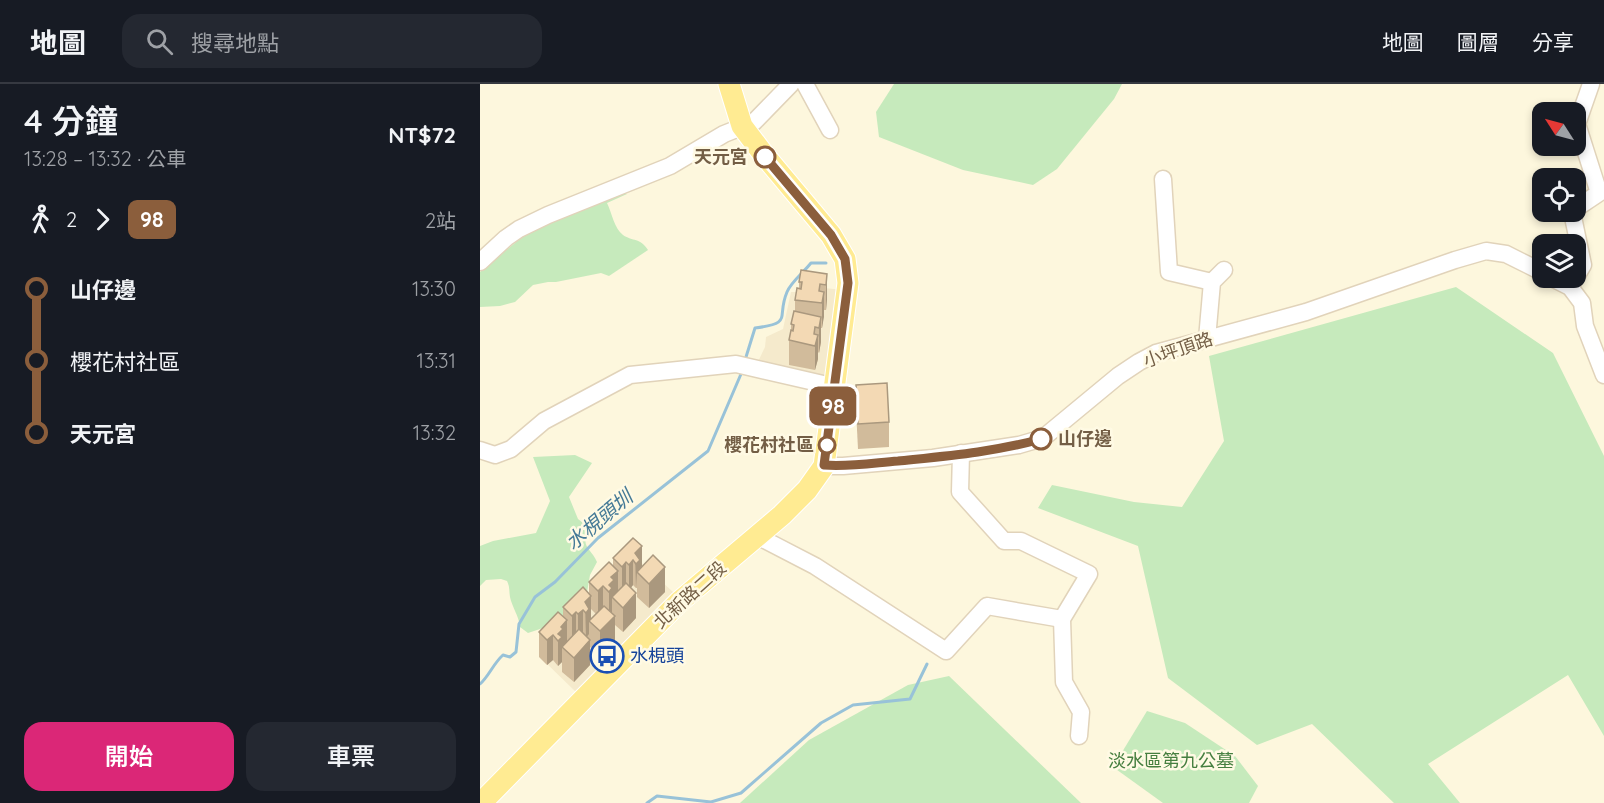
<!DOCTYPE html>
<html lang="zh-TW">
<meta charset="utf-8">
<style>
body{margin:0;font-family:Quicksand,"Noto Sans TC",sans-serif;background:#242831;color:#f1f3f6;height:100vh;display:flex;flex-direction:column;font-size:22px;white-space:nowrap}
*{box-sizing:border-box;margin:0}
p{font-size:20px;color:#9ea1a6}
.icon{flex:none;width:33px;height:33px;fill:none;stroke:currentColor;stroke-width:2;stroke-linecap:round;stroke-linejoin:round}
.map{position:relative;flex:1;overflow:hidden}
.side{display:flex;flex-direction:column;background:#171b24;width:480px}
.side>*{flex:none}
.badge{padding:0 12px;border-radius:9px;font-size:21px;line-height:39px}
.needle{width:39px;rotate:306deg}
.buttons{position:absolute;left:1052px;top:18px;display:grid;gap:12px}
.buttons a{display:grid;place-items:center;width:54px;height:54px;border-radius:12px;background:#171b24;box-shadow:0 3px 9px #0003;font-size:30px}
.map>.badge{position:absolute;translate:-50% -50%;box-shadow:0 0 0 3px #fff}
.legs{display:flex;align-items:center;gap:9px;height:66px;padding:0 24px;font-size:20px}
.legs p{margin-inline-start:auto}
.overview{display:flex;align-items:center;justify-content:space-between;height:102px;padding:0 24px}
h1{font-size:33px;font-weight:600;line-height:45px}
.button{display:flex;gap:12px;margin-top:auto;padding:12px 24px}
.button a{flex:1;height:69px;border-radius:18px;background:#db2777;color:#fff;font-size:24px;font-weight:600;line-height:69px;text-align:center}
.button a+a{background:#242831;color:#f1f3f6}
ul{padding:0 24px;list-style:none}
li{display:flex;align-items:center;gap:21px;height:72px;font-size:22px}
li i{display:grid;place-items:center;width:9px;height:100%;margin:0 8px;background:currentColor}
li i::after{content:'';width:15px;height:15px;margin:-8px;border:4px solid;border-radius:50%;background:#171b24}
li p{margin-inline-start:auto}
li:first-child i{background:linear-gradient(#0000 50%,currentColor 0)}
li:last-child i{background:linear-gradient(currentColor 50%,#0000 0)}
header{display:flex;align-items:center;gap:36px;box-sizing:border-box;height:84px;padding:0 30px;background:#171b24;border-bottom:2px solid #363941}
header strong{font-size:28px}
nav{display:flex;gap:33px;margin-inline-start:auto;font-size:21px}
.search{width:420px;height:54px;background:#242831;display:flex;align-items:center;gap:15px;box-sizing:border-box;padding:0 21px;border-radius:18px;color:#9ea1a6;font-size:22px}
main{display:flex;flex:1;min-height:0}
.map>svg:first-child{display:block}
.residential{fill:#f5eacc}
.green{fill:#c6eabc}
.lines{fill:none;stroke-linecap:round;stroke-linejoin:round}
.stream{stroke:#98c2d8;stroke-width:3}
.minor-casing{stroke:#e1d3ba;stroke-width:19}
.major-casing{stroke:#fff;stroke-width:23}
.minor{stroke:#fff;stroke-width:16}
.major{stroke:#ffeb92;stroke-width:21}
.wall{fill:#d1bb9b;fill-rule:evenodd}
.shaded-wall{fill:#aa987e}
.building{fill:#f3d9b4;stroke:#aa987e;stroke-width:1.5}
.line-1-casing{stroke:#fff;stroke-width:14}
.line-1{stroke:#8b5e3c;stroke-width:9}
.stop-1-dot{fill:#fff;stroke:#8b5e3c;stroke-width:3}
.labels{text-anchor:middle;stroke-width:5;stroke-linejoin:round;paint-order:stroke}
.stop-label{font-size:18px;font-weight:bold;fill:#735e45;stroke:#fffae4;text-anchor:end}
.street-label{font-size:18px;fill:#735e45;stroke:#fffae4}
.transit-label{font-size:18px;fill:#164399;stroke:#fffae4;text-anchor:start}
.park-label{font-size:18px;fill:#467f40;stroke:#fffae4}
.water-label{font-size:20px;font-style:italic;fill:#447996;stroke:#fffae4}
</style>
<header>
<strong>地圖</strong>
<div class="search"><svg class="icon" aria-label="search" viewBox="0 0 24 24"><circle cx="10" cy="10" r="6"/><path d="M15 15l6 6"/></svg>搜尋地點</div>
<nav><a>地圖</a><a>圖層</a><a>分享</a></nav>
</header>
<main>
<section class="side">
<div class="overview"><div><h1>4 分鐘</h1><p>13:28 – 13:32 · 公車</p></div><b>NT$72</b></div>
<div class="legs"><svg class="icon" aria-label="walk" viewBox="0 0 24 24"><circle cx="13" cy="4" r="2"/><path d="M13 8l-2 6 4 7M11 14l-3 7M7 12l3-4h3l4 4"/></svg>2<svg class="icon" aria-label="forward" viewBox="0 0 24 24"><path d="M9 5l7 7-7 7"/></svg><b class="badge" style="background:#8b5e3c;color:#fff">98</b><p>2站</p></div>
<ul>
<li><i style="color:#8b5e3c"></i><b>山仔邊</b><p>13:30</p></li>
<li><i style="color:#8b5e3c"></i><span>櫻花村社區</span><p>13:31</p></li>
<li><i style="color:#8b5e3c"></i><b>天元宮</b><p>13:32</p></li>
</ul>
<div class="button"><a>開始</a><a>車票</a></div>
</section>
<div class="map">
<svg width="1124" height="719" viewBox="0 0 1124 719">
<rect width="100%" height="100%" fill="#fdf7dd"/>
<g class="residential">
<path d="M323 202 364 206 346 295 276 282 285 263 286 253 303 245 311 208H321Z"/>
<path d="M154 472 194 509 97 609 61 574Z"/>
</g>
<g class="green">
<path d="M414 0H642L634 15 577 85 553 101 483 86 399 53 396 28Z"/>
<path d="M138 108 147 110 127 119C132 129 134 144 143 151 153 158 160 153 168 166L129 192 121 189 76 198H68L53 201 35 218 20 222 0 223V188L41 154 104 120Z"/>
<path d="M976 203 1073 269 1124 372V652L1088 591 948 680 980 719H914L832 640 777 661 688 594 658 462 558 424 572 401 654 418 702 423 744 357 729 272Z"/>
<path d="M95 371 112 379 89 413 98 435 111 445C98 462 111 464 117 478L110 491 106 514 78 539 48 549 40 543C39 532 32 523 30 513 29 507 30 503 27 497L21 495 6 496 0 502V462L13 457 56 449 70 417 53 373Z"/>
<path d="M469 592 601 719H260L329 656 428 601Z"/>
<path d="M667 627 705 639 755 672 778 702 769 719H683L633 683Z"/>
</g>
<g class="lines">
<g class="stream">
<path d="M266 273 275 244C314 239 296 234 307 208 311 198 324 188 331 179H346"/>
<path d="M0 600C9 592 13 580 23 571L30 573 36 568 39 540 55 513 75 498 118 454 228 367 261 290"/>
<path d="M167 719 177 712 231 718 261 709 341 639 373 621 430 615 447 580"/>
</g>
<g class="minor-casing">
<g id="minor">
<path d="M325 0 350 46"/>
<path d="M683 95 689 188 732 198"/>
<path d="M1095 125 1119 109 1097 40 1111 0"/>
<path d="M0 178 26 154 39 145 68 131 190 82 244 50 274 38 311 0"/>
<path d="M1072 194 1090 203 1102 219 1105 242 1124 291"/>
<path d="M1090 203 1103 181 1092 128"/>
<path d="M727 255 732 198 744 186"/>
<path d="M0 366 15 371 31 365 64 337 150 291 256 280 356 303"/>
<path d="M481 369 480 408 524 457H541L609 490 582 535 584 598 601 628 599 652"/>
<path d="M344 382H363L453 374 539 361 563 354 638 292 659 278 676 269 826 228 975 176 1006 167 1026 170 1062 188"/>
<path d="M277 452 335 482 466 567 507 522 582 535"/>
</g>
</g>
<g class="major-casing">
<path id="major" d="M1 719 199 518 302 431 327 406 344 382 368 199 365 175 351 151 284 71 262 42 249 0"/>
</g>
<use href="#minor" class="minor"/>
<use href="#major" class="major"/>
</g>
<g class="wall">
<path d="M347 190V215L346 226H344L342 244H341V258L339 269 338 268V275L335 286 309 281V256L311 246V240L315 228V216L319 205V198Z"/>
<path d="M376 301 409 338V363L378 365 376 326Z"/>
<path d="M153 454 162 483 185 508 169 524 157 513V504H156L153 501 151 504 156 534 143 548 135 541V557L120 572 110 563V581L94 598 82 588V571V578L78 582 73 576 67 581 59 573V548L83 532V523L109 509V498L133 483V474ZM111 525 116 530 111 535Z"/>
</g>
<g class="shaded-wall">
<path d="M347 190V215L346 226V201Z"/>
<path d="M344 208V233L342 244V219Z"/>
<path d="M341 233V258L339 269V244Z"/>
<path d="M338 251V275L335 286V262Z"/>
<path d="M162 462V487L157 488 156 504 155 469Z"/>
<path d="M153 476V501L149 506V481Z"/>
<path d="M146 478V503L142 507V483Z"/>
<path d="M185 483V508L169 524V500Z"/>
<path d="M138 487V511L132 513V529L129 532V501L131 493Z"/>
<path d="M123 502V527L118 532V507Z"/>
<path d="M156 509V534L143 548V524Z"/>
<path d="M111 512V536L109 537V550L106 554 105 518Z"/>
<path d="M103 526V551L98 555V530Z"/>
<path d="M96 528V552L92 557V532Z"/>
<path d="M135 532V557L120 572V547Z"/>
<path d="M87 536V561L82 563V578L78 582V550L81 543Z"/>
<path d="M73 551V576L67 581V556Z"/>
<path d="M110 556V581L94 598V574Z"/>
</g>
<g class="building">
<path d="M321 186 347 190 346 201 340 200 339 207 344 208 342 219 315 216 317 204 321 205 322 198H319Z"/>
<path d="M314 227 341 233 339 244 335 243 334 250 338 251 335 262 309 256 311 246 313 247 314 241 311 240Z"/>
<path d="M407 299 409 338 378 340 376 301Z"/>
<path d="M153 454 162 462 155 469 160 476 156 480 153 476 149 481 146 478 142 483 133 474Z"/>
<path d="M173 471 185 483 169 500 157 488Z"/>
<path d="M129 478 138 487 131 493 134 496 129 501 132 504 129 508 123 502 118 507 109 498Z"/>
<path d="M146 499 156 509 143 524 132 513Z"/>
<path d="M103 503 111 512 105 518 109 525 106 529 103 526 98 530 96 528 92 532 83 523Z"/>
<path d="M124 522 135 532 120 547 109 537Z"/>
<path d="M78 528 87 536 81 543 83 545 78 550 82 553 78 557 73 551 67 556 59 548Z"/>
<path d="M99 545 110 556 94 574 82 563Z"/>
</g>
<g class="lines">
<g class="line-1-casing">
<path id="line-1" d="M285 73 351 151 365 175 368 199 344 381C369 383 393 379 418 377 466 372 515 368 561 355"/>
</g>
<use href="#line-1" class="line-1"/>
</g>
<defs>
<g id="bus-ring" transform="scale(1.725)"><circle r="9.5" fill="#fffae4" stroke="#1a4fb4" stroke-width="1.5"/><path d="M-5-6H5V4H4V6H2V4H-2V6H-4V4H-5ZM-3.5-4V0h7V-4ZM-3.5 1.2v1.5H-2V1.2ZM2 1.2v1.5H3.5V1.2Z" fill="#1a4fb4"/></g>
</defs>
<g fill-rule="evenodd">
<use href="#bus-ring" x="127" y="572"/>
</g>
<g class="stop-1-dot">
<circle cx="285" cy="73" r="10"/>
<circle cx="561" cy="355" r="10"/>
<circle cx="347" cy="361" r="8"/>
</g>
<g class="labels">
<g class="stop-label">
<text x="268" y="79">天元宮</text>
<text x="578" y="361" text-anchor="start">山仔邊</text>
<text x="334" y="367">櫻花村社區</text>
</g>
<g class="street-label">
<text transform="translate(698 266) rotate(-19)" y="6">小坪頂路</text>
<text transform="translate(210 511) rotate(-42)" y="6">北新路二段</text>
</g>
<g class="transit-label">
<text x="150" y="578">水梘頭</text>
</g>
<g class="park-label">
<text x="691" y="683">淡水區第九公墓</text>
</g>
<g class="water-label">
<text transform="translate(119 436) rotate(-40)" y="7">水梘頭圳</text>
</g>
</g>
</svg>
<div class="buttons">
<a><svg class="needle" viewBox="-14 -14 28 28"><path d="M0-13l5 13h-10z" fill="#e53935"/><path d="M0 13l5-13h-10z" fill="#9ea1a6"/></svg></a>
<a><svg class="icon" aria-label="locate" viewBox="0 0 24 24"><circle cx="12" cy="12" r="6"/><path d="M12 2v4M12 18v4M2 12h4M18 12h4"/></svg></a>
<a><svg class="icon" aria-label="layers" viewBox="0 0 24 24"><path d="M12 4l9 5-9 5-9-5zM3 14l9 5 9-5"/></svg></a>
</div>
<b class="badge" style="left:353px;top:322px;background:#8b5e3c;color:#fff">98</b>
</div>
</main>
